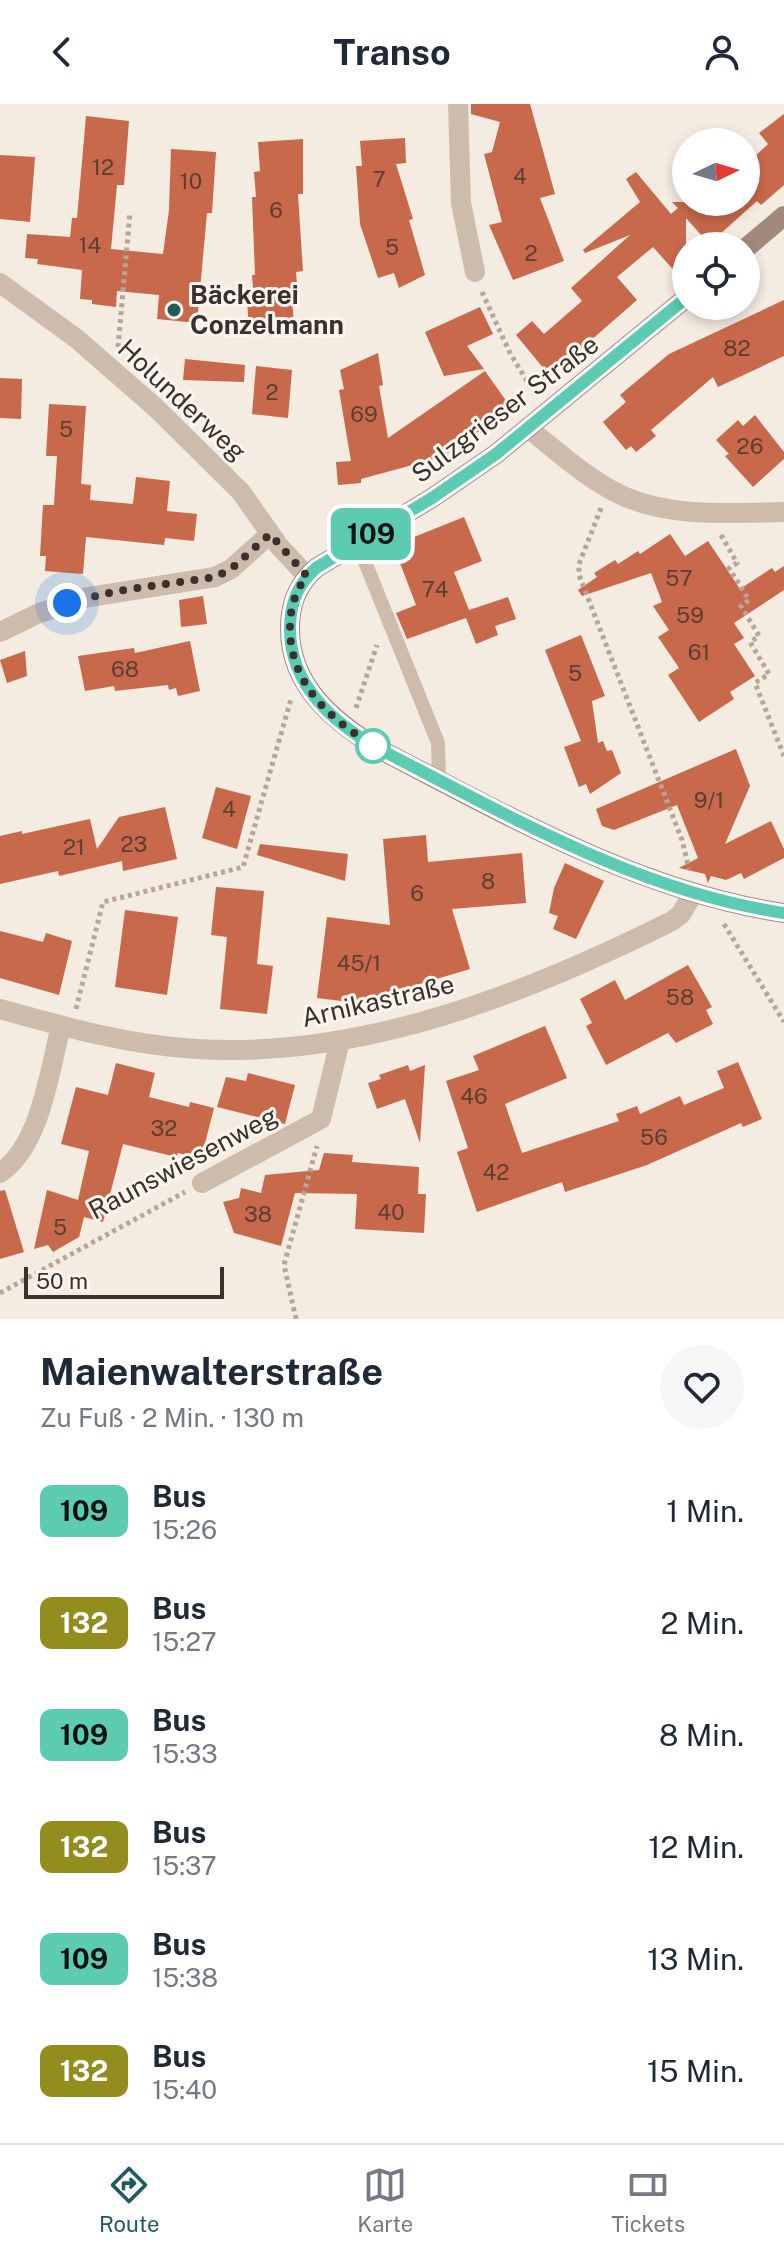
<!DOCTYPE html>
<html lang="de">
<meta charset="utf-8">
<style>
body{margin:0;font-family:"Public Sans",sans-serif;background:#f6f6f7;color:#1f2937;height:100vh;display:flex;flex-direction:column;font-size:30px;white-space:nowrap}
*{box-sizing:border-box;margin:0}
p{font-size:26px;color:#747a83}
.icon{flex:none;width:44px;height:44px;fill:none;stroke:currentColor;stroke-width:2;stroke-linecap:round;stroke-linejoin:round}
.map{position:relative;height:1215px;overflow:hidden}
.drawer{display:flex;flex-direction:column;background:#fff;flex:1}
.drawer>*{flex:none}
.badge{padding:0 16px;border-radius:12px;font-size:28px;line-height:52px}
.needle{width:52px;rotate:85deg}
.fabs{position:absolute;left:672px;top:24px;display:grid;gap:16px}
.fabs a{display:grid;place-items:center;width:88px;height:88px;border-radius:50%;background:#fff;box-shadow:0 4px 12px #0003;font-size:40px}
.scale{position:absolute;left:24px;bottom:20px;width:200px;box-sizing:border-box;padding-left:8px;border:4px solid #3b302b;border-top:0;font-size:22px;line-height:28px;white-space:nowrap;color:#3b302b;-webkit-text-stroke:6px #fbf5ee;paint-order:stroke}
.you{position:absolute;width:40px;height:40px;margin:-20px;border:6px solid #fff;border-radius:50%;background:#1a73e8;box-shadow:0 0 0 12px #1a73e833}
.map>.badge{position:absolute;translate:-50% -50%;box-shadow:0 0 0 4px #fff}
.round{display:grid;place-items:center;flex:none;width:84px;height:84px;border-radius:42px;background:#f6f6f7}
.headline{display:flex;align-items:center;justify-content:space-between;height:136px;padding:0 40px}
h1{font-size:38px;font-weight:700;line-height:60px}
ul{padding:0;list-style:none}
li{display:flex;align-items:center;gap:24px;height:112px;padding:0 40px}
li div{flex:1}
li b{display:block;font-size:30px}
li em{font-style:normal}
li .badge{min-width:88px;font-weight:700;text-align:center}
header{display:flex;justify-content:space-between;align-items:center;height:104px;padding:0 40px;background:#fff;font-size:36px;font-weight:700}
.tab-bar{display:flex;justify-content:space-around;align-items:center;height:112px;border-top:2px solid #e0e1e3;background:#fff;font-size:22px;color:#747a83}
.tab-bar a{display:grid;justify-items:center;gap:4px}
.tab-bar .on{color:#1f5a5e}
.map>svg:first-child{display:block}
.building{fill:#c8694b}
.lines{fill:none;stroke-linecap:round;stroke-linejoin:round}
.path{stroke:#b9a596;stroke-width:5;stroke-dasharray:4 4;stroke-linecap:butt}
.service{stroke:#cdbbac;stroke-width:14}
.minor{stroke:#cdbbac;stroke-width:20}
.secondary{stroke:#a18a7d;stroke-width:20}
.line-casing{stroke:#fff;stroke-width:18}
.line{stroke:#5dcbb1;stroke-width:12}
.walk{stroke:#3b302b;stroke-width:8;stroke-dasharray:0 14.4}
.poi-dot{fill:#1f5a5e;stroke:#fbf5ee;stroke-width:3}
.stop-dot{fill:#fff;stroke:#5dcbb1;stroke-width:4}
.labels{text-anchor:middle;stroke-width:6;stroke-linejoin:round;paint-order:stroke}
.number-label{font-size:22px;fill:#5e3e33}
.poi-label{font-size:26px;font-weight:bold;fill:#3b302b;stroke:#fbf5ee;text-anchor:start}
.street-label{font-size:26px;fill:#3b302b;stroke:#fbf5ee}
</style>
<header><svg class="icon" aria-label="back" viewBox="0 0 24 24"><path d="M15 5l-7 7 7 7"/></svg>Transo<svg class="icon" aria-label="person" viewBox="0 0 24 24"><circle cx="12" cy="8" r="4"/><path d="M4 21q1-7 8-7t8 7"/></svg></header>
<div class="map">
<svg width="784" height="1215" viewBox="0 0 784 1215">
<rect width="100%" height="100%" fill="#f4ebe1"/>
<g class="building">
<path d="M471 0H530L555 90 540 94 564 157 513 176 489 121 502 118 484 50 492 48 500 18 471 10Z"/>
<path d="M784 10V81L761 101 757 97 709 140 686 114V180L653 143 617 173 637 196 550 272 516 231 532 217 544 230 582 197 571 184 630 131 585 149 583 146 640 98 626 75 636 68 671 110 678 104 672 98H746V67L754 60 751 56 768 40 759 29Z"/>
<path d="M86 12 129 17 124 81H117L111 145 163 150 169 106 171 45 216 48 212 109H207L197 219 157 215 159 191 117 187 116 203 92 200V196L80 195 82 166 37 160 38 155 25 154 27 130 70 133 72 114H77Z"/>
<path d="M405 34 406 59 396 60 413 115 409 116 425 171 399 184 394 169 378 174 360 120 356 62H362L360 37Z"/>
<path d="M303 35V90H298L303 167 296 168 298 194H292L294 221 249 224 247 197H254L252 171H255L252 93H256L254 68 260 67 258 38Z"/>
<path d="M0 51 35 53 30 118 0 115Z"/>
<path d="M784 196V252L718 283 713 273 651 326 656 332 636 348 631 342 626 346 603 318 626 298 620 291 669 250Z"/>
<path d="M480 203 493 230 467 242 484 265 444 272 425 228Z"/>
<path d="M378 249 383 281 379 282 388 334 485 267 512 305 442 353 361 375V379L338 381 336 358 351 357 339 286 344 285 340 266Z"/>
<path d="M185 255 245 261 244 278 183 276Z"/>
<path d="M256 262 292 266 288 314 252 310Z"/>
<path d="M0 274 22 275 21 315 0 314Z"/>
<path d="M49 300 86 302 81 380 91 381 90 396 133 400 136 373 170 377 167 407 197 410 194 437 165 434 164 441 86 433 83 470 45 467 46 452H40L43 401H54L57 352H46Z"/>
<path d="M755 311 784 348V355L753 383 725 352 729 350 716 336 738 316 743 322Z"/>
<path d="M464 413 482 457 454 468 469 506 508 493 516 515 495 522 498 531 476 540 466 514 407 535 396 509 416 501 395 446 415 437 414 433Z"/>
<path d="M670 430 685 452 708 437 740 485 772 464 775 468 784 462V486L734 519 744 534 734 540 755 572 730 588 734 595 699 618 668 571 679 564 658 533 669 526 653 502 662 498 651 469 582 492 578 486 597 473 594 469 615 456 618 460 638 447 640 450Z"/>
<path d="M203 492 207 520 181 523 179 496Z"/>
<path d="M581 531 605 592 592 597 598 639 603 637 607 647 612 646 621 669 590 690 586 680 579 683 564 643 581 637 545 546Z"/>
<path d="M190 537 200 587 178 592 176 584 169 586 168 581 115 587 114 582 85 587 78 552 134 544 135 549Z"/>
<path d="M25 547 27 572 7 579 0 556Z"/>
<path d="M736 645 750 682 725 740 771 717 784 745V754L744 775 741 769 726 776 711 772 708 779 705 770 679 764 698 754 677 701 614 726 602 722 596 705Z"/>
<path d="M216 683 251 692 237 745 202 734Z"/>
<path d="M165 703 177 755 123 767 122 757 59 772 58 767 0 780V732L22 727V730L90 715 97 745 119 713Z"/>
<path d="M426 731 428 758 522 749 526 799 452 805 470 865 366 896V900L317 894 327 813 390 821 383 735Z"/>
<path d="M260 740 348 750 345 777 257 751Z"/>
<path d="M565 759 604 777 576 835 553 825 558 812 549 809 554 784Z"/>
<path d="M216 783 264 787 257 860 273 862 267 910 220 905 227 833 211 831Z"/>
<path d="M125 806 178 813 167 891 115 883Z"/>
<path d="M0 827 43 838 46 829 72 837 59 891 0 874Z"/>
<path d="M688 861 712 903 706 906 713 920 676 939 668 929 606 961 586 922 592 919 580 895 615 876 625 896Z"/>
<path d="M545 922 567 974 505 1000 522 1049 619 1017 616 1010 637 1002 640 1010 680 992 684 1001 724 984 717 967 738 958 762 1015 743 1023 741 1019 647 1061 565 1088 562 1078 477 1108 457 1048 468 1044 446 977 479 966 473 952Z"/>
<path d="M116 959 155 969 149 993 189 1003 190 998 214 1004 201 1055 178 1049 176 1053 123 1040 103 1118 84 1113 79 1133 53 1148 48 1141 34 1145 47 1086 78 1096 89 1047 61 1040 76 983 108 991Z"/>
<path d="M408 961 410 967 425 961 420 1039 405 995 377 1005 368 979 381 975 379 971Z"/>
<path d="M248 969 295 981 285 1020 217 1003 226 973 246 977Z"/>
<path d="M324 1049 353 1051 352 1058 419 1063 418 1090H426L424 1129 355 1125 357 1090 295 1089 281 1142 234 1129 223 1098 239 1094 241 1084 261 1089 265 1071 319 1066Z"/>
<path d="M5 1086 24 1148 0 1155V1087Z"/>
</g>
<g class="lines">
<g class="path">
<path d="M482 188 510 249 536 292"/>
<path d="M118 243 130 108"/>
<path d="M601 404 579 460V471L682 736 689 765"/>
<path d="M721 431 737 459 729 464 749 496 741 502 759 532 750 538 769 570 755 579 784 652"/>
<path d="M356 604 377 541"/>
<path d="M724 820 784 918"/>
<path d="M76 905 103 798 243 763 291 595"/>
<path d="M0 1189 185 1088"/>
<path d="M296 1215 284 1161 317 1042"/>
</g>
<path class="service" d="M357 438 438 639 439 676"/>
<g class="minor">
<path d="M458 0 461 99 475 168"/>
<path d="M0 179 77 235 156 304 241 388 279 442 307 472"/>
<path d="M529 325C557 347 586 374 619 390 668 414 731 409 784 408"/>
<path d="M0 528 37 510 83 494 215 473 231 465 270 430"/>
<path d="M0 905C64 923 129 941 196 945 362 955 526 890 672 817L681 810 693 790"/>
<path d="M0 1069C41 1041 49 968 61 922"/>
<path d="M202 1079 321 1015 340 937"/>
</g>
<g class="secondary">
<path d="M746 144 784 112"/>
<path d="M686 194 496 350 432 394 316 464C297 481 290 500 290 525 290 582 334 618 379 645 506 711 641 788 784 809"/>
</g>
</g>
<g class="lines">
<g class="line-casing">
<path id="line" d="M686 194 496 350 432 394 316 464C297 481 290 500 290 525 290 582 334 619 379 645 508 711 639 788 784 809"/>
</g>
<use href="#line" class="line"/>
<path class="walk" d="M67 499 117 487 215 473 231 465 270 430 307 472C295 487 290 504 290 524 290 582 333 618 379 645L373 642"/>
</g>
<circle class="poi-dot" cx="174" cy="206" r="8"/>
<circle class="stop-dot" cx="373" cy="642" r="16"/>
<g class="labels">
<g class="number-label">
<text x="103" y="71">12</text>
<text x="520" y="80">4</text>
<text x="379" y="83">7</text>
<text x="191" y="85">10</text>
<text x="276" y="114">6</text>
<text x="90" y="149">14</text>
<text x="392" y="151">5</text>
<text x="531" y="157">2</text>
<text x="737" y="252">82</text>
<text x="272" y="296">2</text>
<text x="364" y="318">69</text>
<text x="66" y="333">5</text>
<text x="750" y="350">26</text>
<text x="679" y="482">57</text>
<text x="435" y="493">74</text>
<text x="690" y="519">59</text>
<text x="699" y="556">61</text>
<text x="125" y="573">68</text>
<text x="575" y="577">5</text>
<text x="709" y="704">9/1</text>
<text x="229" y="713">4</text>
<text x="134" y="748">23</text>
<text x="74" y="751">21</text>
<text x="488" y="785">8</text>
<text x="417" y="797">6</text>
<text x="359" y="867">45/1</text>
<text x="680" y="901">58</text>
<text x="474" y="1000">46</text>
<text x="164" y="1032">32</text>
<text x="654" y="1041">56</text>
<text x="496" y="1076">42</text>
<text x="391" y="1116">40</text>
<text x="258" y="1118">38</text>
<text x="60" y="1131">5</text>
</g>
<g class="poi-label">
<text x="190" y="200">Bäckerei<tspan x="190" dy="30">Conzelmann</tspan></text>
</g>
<g class="street-label">
<text transform="translate(182 296) rotate(43)" y="9">Holunderweg</text>
<text transform="translate(505 305) rotate(-37)" y="9">Sulzgrieser Straße</text>
<text transform="translate(378 897) rotate(-13)" y="9">Arnikastraße</text>
<text transform="translate(183 1059) rotate(-28)" y="9">Raunswiesenweg</text>
</g>
</g>
</svg>
<div class="fabs">
<a><svg class="needle" viewBox="-14 -14 28 28"><path d="M0-13l5 13h-10z" fill="#e53935"/><path d="M0 13l5-13h-10z" fill="#747a83"/></svg></a>
<a><svg class="icon" aria-label="locate" viewBox="0 0 24 24"><circle cx="12" cy="12" r="6"/><path d="M12 2v4M12 18v4M2 12h4M18 12h4"/></svg></a>
</div>
<div class="scale">50 m</div>
<div class="you" style="left:67px;top:499px"></div>
<b class="badge" style="left:371px;top:430px;background:#5dcbb1;color:#111">109</b>
</div>
<section class="drawer">
<div class="headline"><div><h1>Maienwalterstraße</h1><p>Zu Fuß · 2 Min. · 130 m</p></div><a class="round"><svg class="icon" aria-label="heart" viewBox="0 0 24 24"><path d="M12 20l-8-8c-3-5 5-10 8-4 3-6 11-1 8 4z"/></svg></a></div>
<ul>
<li><span class="badge" style="background:#5dcbb1;color:#111">109</span><div><b>Bus</b><p>15:26</p></div><em>1 Min.</em></li>
<li><span class="badge" style="background:#928d1d;color:#fff">132</span><div><b>Bus</b><p>15:27</p></div><em>2 Min.</em></li>
<li><span class="badge" style="background:#5dcbb1;color:#111">109</span><div><b>Bus</b><p>15:33</p></div><em>8 Min.</em></li>
<li><span class="badge" style="background:#928d1d;color:#fff">132</span><div><b>Bus</b><p>15:37</p></div><em>12 Min.</em></li>
<li><span class="badge" style="background:#5dcbb1;color:#111">109</span><div><b>Bus</b><p>15:38</p></div><em>13 Min.</em></li>
<li><span class="badge" style="background:#928d1d;color:#fff">132</span><div><b>Bus</b><p>15:40</p></div><em>15 Min.</em></li>
</ul>
</section>
<nav class="tab-bar">
<a class="on"><svg class="icon" aria-label="directions" viewBox="0 0 24 24"><path d="M12 3l9 9-9 9-9-9zM9 14v-3h6M13 9l2 2-2 2"/></svg>Route</a>
<a><svg class="icon" aria-label="map" viewBox="0 0 24 24"><path d="M3 6l6-2 6 2 6-2v14l-6 2-6-2-6 2zM9 4v14M15 6v14"/></svg>Karte</a>
<a><svg class="icon" aria-label="tickets" viewBox="0 0 24 24"><path d="M3 7h18v10H3zM15 7v10"/></svg>Tickets</a>
</nav>
